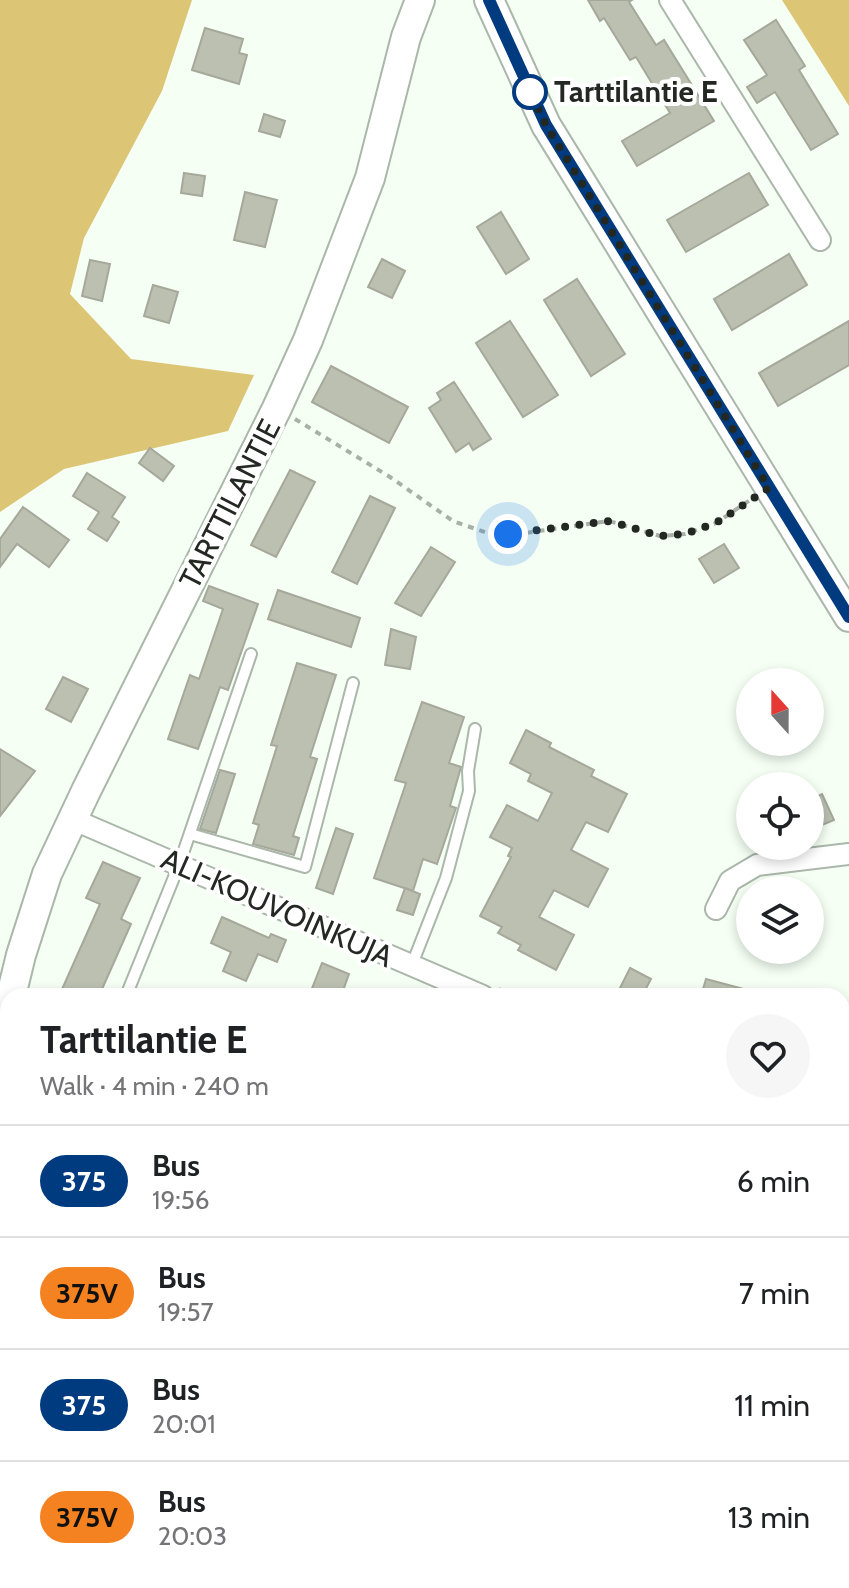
<!DOCTYPE html>
<meta charset="utf-8">
<style>
body{margin:0;font-family:Cabin,sans-serif;background:#f6f6f6;color:#202124;height:100vh;display:flex;flex-direction:column;font-size:30px;white-space:nowrap}
*{box-sizing:border-box;margin:0}
p{font-size:26px;color:#757577}
.icon{flex:none;width:44px;height:44px;fill:none;stroke:currentColor;stroke-width:2;stroke-linecap:round;stroke-linejoin:round}
.map{position:relative;flex:1;overflow:hidden}
.sheet{position:absolute;left:0px;top:988px;width:850px;height:600px;display:flex;flex-direction:column;background:#fff;border-radius:24px 24px 0 0;box-shadow:0 4px 12px #0003}
.sheet>*{flex:none}
.badge{padding:0 16px;border-radius:26px;font-size:28px;line-height:52px}
.needle{width:52px;rotate:339deg}
.buttons{position:absolute;left:736px;top:668px;display:grid;gap:16px}
.buttons a{display:grid;place-items:center;width:88px;height:88px;border-radius:50%;background:#fff;box-shadow:0 4px 12px #0003;font-size:40px}
.you{position:absolute;width:40px;height:40px;margin:-20px;border:6px solid #fff;border-radius:50%;background:#1a73e8;box-shadow:0 0 0 12px #1a73e833}
.map>.badge{position:absolute;translate:-50% -50%;box-shadow:0 0 0 4px #fff}
.round{display:grid;place-items:center;flex:none;width:84px;height:84px;border-radius:42px;background:#f6f6f6}
.headline{display:flex;align-items:center;justify-content:space-between;height:136px;padding:0 40px}
h1{font-size:38px;font-weight:700;line-height:60px}
ul{padding:0;list-style:none}
li{display:flex;align-items:center;gap:24px;height:112px;padding:0 40px;border-top:2px solid #e0e0e0}
li div{flex:1}
li b{display:block;font-size:30px}
li em{font-style:normal}
li .badge{min-width:88px;font-weight:700;text-align:center}
.map>svg:first-child{display:block}
.forest{fill:#dcc575}
.building{fill:#bcc0b1;stroke:#a5a89a;stroke-width:2}
.lines{fill:none;stroke-linecap:round;stroke-linejoin:round}
.lane-casing{stroke:#abb7aa;stroke-width:14}
.street-casing{stroke:#abb7aa;stroke-width:24}
.secondary-casing{stroke:#abb7aa;stroke-width:32}
.path{stroke:#a8b0a7;stroke-width:4;stroke-dasharray:6 6;stroke-linecap:butt}
.lane{stroke:#fff;stroke-width:10}
.street{stroke:#fff;stroke-width:20}
.secondary{stroke:#fff;stroke-width:28}
.line-casing{stroke:#fff;stroke-width:18}
.line{stroke:#003b80;stroke-width:12}
.walk{stroke:#242823;stroke-width:8;stroke-dasharray:0 14.4}
.stop-dot{fill:#fff;stroke:#003b80;stroke-width:4}
.labels{text-anchor:middle;stroke-width:8;stroke-linejoin:round;paint-order:stroke}
.stop-label{font-size:30px;font-weight:bold;fill:#242823;stroke:#fff;text-anchor:start}
.street-label{font-size:30px;fill:#242823;stroke:#fff}
</style>
<div class="map">
<svg width="849" height="1588" viewBox="0 0 849 1588">
<rect width="100%" height="100%" fill="#f5fff4"/>
<g class="forest">
<path d="M0 0H192L162 91 84 238 70 294 131 359 254 375 228 431 64 469 0 512Z"/>
<path d="M782 0H849V106Z"/>
<path d="M842 1048 849 1049V1588H737L744 1580H842Z"/>
<path d="M24 1580H222L203 1588H26Z"/>
<path d="M440 1580H517L508 1588H447Z"/>
</g>
<g class="building">
<path d="M588 0H632L629 2 656 45 664 40 714 121 637 166 622 141 670 113 636 57 630 60 604 18 600 21Z"/>
<path d="M776 20 805 66 799 70 838 134 811 150 775 92 757 103 747 87 767 75 744 40Z"/>
<path d="M205 28 243 39 239 53 247 55 239 84 192 70Z"/>
<path d="M264 114 285 121 280 137 259 131Z"/>
<path d="M184 173 205 176 202 196 181 193Z"/>
<path d="M749 173 768 205 686 252 667 220Z"/>
<path d="M245 192 277 200 265 247 234 240Z"/>
<path d="M501 212 529 259 506 274 477 227Z"/>
<path d="M789 254 807 285 732 330 714 299Z"/>
<path d="M382 259 405 271 392 298 368 287Z"/>
<path d="M90 260 110 264 102 301 82 296Z"/>
<path d="M577 279 625 354 591 376 544 300Z"/>
<path d="M153 285 178 292 169 323 144 316Z"/>
<path d="M510 321 558 395 523 417 476 343Z"/>
<path d="M849 321V365L778 406 759 373Z"/>
<path d="M331 366 408 407 389 443 312 402Z"/>
<path d="M454 382 491 439 473 450 469 443 456 452 429 408 441 400 437 393Z"/>
<path d="M150 448 174 466 163 481 139 463Z"/>
<path d="M290 470 315 482 276 557 251 545Z"/>
<path d="M87 473 125 497 112 517 119 522 107 541 88 529 99 512 73 496Z"/>
<path d="M370 496 395 508 357 584 332 572Z"/>
<path d="M23 507 69 540 49 567 17 544 0 567V539Z"/>
<path d="M724 544 739 568 714 583 699 559Z"/>
<path d="M431 547 455 562 421 616 395 603Z"/>
<path d="M209 586 258 604 228 690 220 687 198 749 168 739 190 675 199 679 223 609 203 601Z"/>
<path d="M278 590 360 618 351 647 268 619Z"/>
<path d="M391 629 416 637 410 669 385 665Z"/>
<path d="M297 663 336 675 310 757 317 759 293 836 299 838 294 855 253 844 259 825 253 823 277 746 271 745Z"/>
<path d="M63 677 88 689 71 722 46 709Z"/>
<path d="M422 702 464 717 449 763 461 767 450 806 456 808 437 864 423 859 413 891 374 878 406 783 395 780Z"/>
<path d="M526 730 551 743 549 747 594 770 591 776 627 794 608 832 586 822 571 850 608 869 588 907 554 890 539 917 574 935 556 970 518 950 521 945 498 933 502 927 480 916 511 857 508 856 512 848 490 837 507 805 538 821 552 793 528 781 531 774 510 763Z"/>
<path d="M0 749 35 771 0 816Z"/>
<path d="M220 770 235 774 216 833 200 829Z"/>
<path d="M822 794 834 820 810 830V800Z"/>
<path d="M336 828 353 834 333 894 316 888Z"/>
<path d="M103 862 140 878 121 919 131 924 99 996H59L100 904 86 898Z"/>
<path d="M405 888 420 894 413 915 397 910Z"/>
<path d="M222 917 269 938 271 934 286 940 277 962 258 954 246 981 223 971 231 952 211 943Z"/>
<path d="M322 963 349 974 341 996H309Z"/>
<path d="M630 968 651 979 642 996H616Z"/>
<path d="M706 979 751 991 750 996H701Z"/>
</g>
<g class="lines">
<g class="lane-casing">
<g id="lane">
<path d="M190 834 305 867 353 683"/>
<path d="M411 967 446 878 469 791 468 771 475 729"/>
<path d="M126 996 179 865 251 654"/>
</g>
</g>
<g class="street-casing">
<g id="street">
<path d="M670 0 820 240"/>
<path d="M72 819 483 996"/>
<path d="M716 909 730 881 757 865 849 854"/>
<path d="M847 1020H849"/>
<path d="M521 1588 527 1580"/>
</g>
</g>
<g class="secondary-casing">
<g id="secondary">
<path d="M489 0 546 125 849 617"/>
<path d="M11 996 21 955 47 874 86 791 277 408 308 340 370 178 406 37 420 0"/>
<path d="M0 1039 8 1007"/>
<path d="M0 1497 8 1537"/>
<path d="M17 1580 18 1588"/>
</g>
</g>
<g class="path">
<path d="M295 419 390 477 453 521 490 534 525 533 609 521 660 536 685 534 716 523 750 500"/>
<path d="M499 989 516 996"/>
</g>
<use href="#lane" class="lane"/>
<use href="#street" class="street"/>
<use href="#secondary" class="secondary"/>
</g>
<g class="lines">
<g class="line-casing">
<path id="line" d="M489 0 546 125 849 617"/>
</g>
<use href="#line" class="line"/>
<path class="walk" d="M508 534 609 521 660 536 685 534 716 523 769 488 546 125 530 92"/>
</g>
<circle class="stop-dot" cx="530" cy="92" r="16"/>
<g class="labels">
<g class="stop-label">
<text x="554" y="102">Tarttilantie E</text>
</g>
<g class="street-label">
<text transform="translate(230 504) rotate(-63)" y="10">TARTTILANTIE</text>
<text transform="translate(277 908) rotate(24)" y="10">ALI-KOUVOINKUJA</text>
</g>
</g>
</svg>
<div class="buttons">
<a><svg class="needle" viewBox="-14 -14 28 28"><path d="M0-13l5 13h-10z" fill="#e53935"/><path d="M0 13l5-13h-10z" fill="#757577"/></svg></a>
<a><svg class="icon" aria-label="locate" viewBox="0 0 24 24"><circle cx="12" cy="12" r="6"/><path d="M12 2v4M12 18v4M2 12h4M18 12h4"/></svg></a>
<a><svg class="icon" aria-label="layers" viewBox="0 0 24 24"><path d="M12 4l9 5-9 5-9-5zM3 14l9 5 9-5"/></svg></a>
</div>
<div class="you" style="left:508px;top:534px"></div>
<section class="sheet">
<div class="headline"><div><h1>Tarttilantie E</h1><p>Walk · 4 min · 240 m</p></div><a class="round"><svg class="icon" aria-label="heart" viewBox="0 0 24 24"><path d="M12 20l-8-8c-3-5 5-10 8-4 3-6 11-1 8 4z"/></svg></a></div>
<ul>
<li><span class="badge" style="background:#003b80;color:#fff">375</span><div><b>Bus</b><p>19:56</p></div><em>6 min</em></li>
<li><span class="badge" style="background:#f58220;color:#111">375V</span><div><b>Bus</b><p>19:57</p></div><em>7 min</em></li>
<li><span class="badge" style="background:#003b80;color:#fff">375</span><div><b>Bus</b><p>20:01</p></div><em>11 min</em></li>
<li><span class="badge" style="background:#f58220;color:#111">375V</span><div><b>Bus</b><p>20:03</p></div><em>13 min</em></li>
</ul>
</section>
</div>
